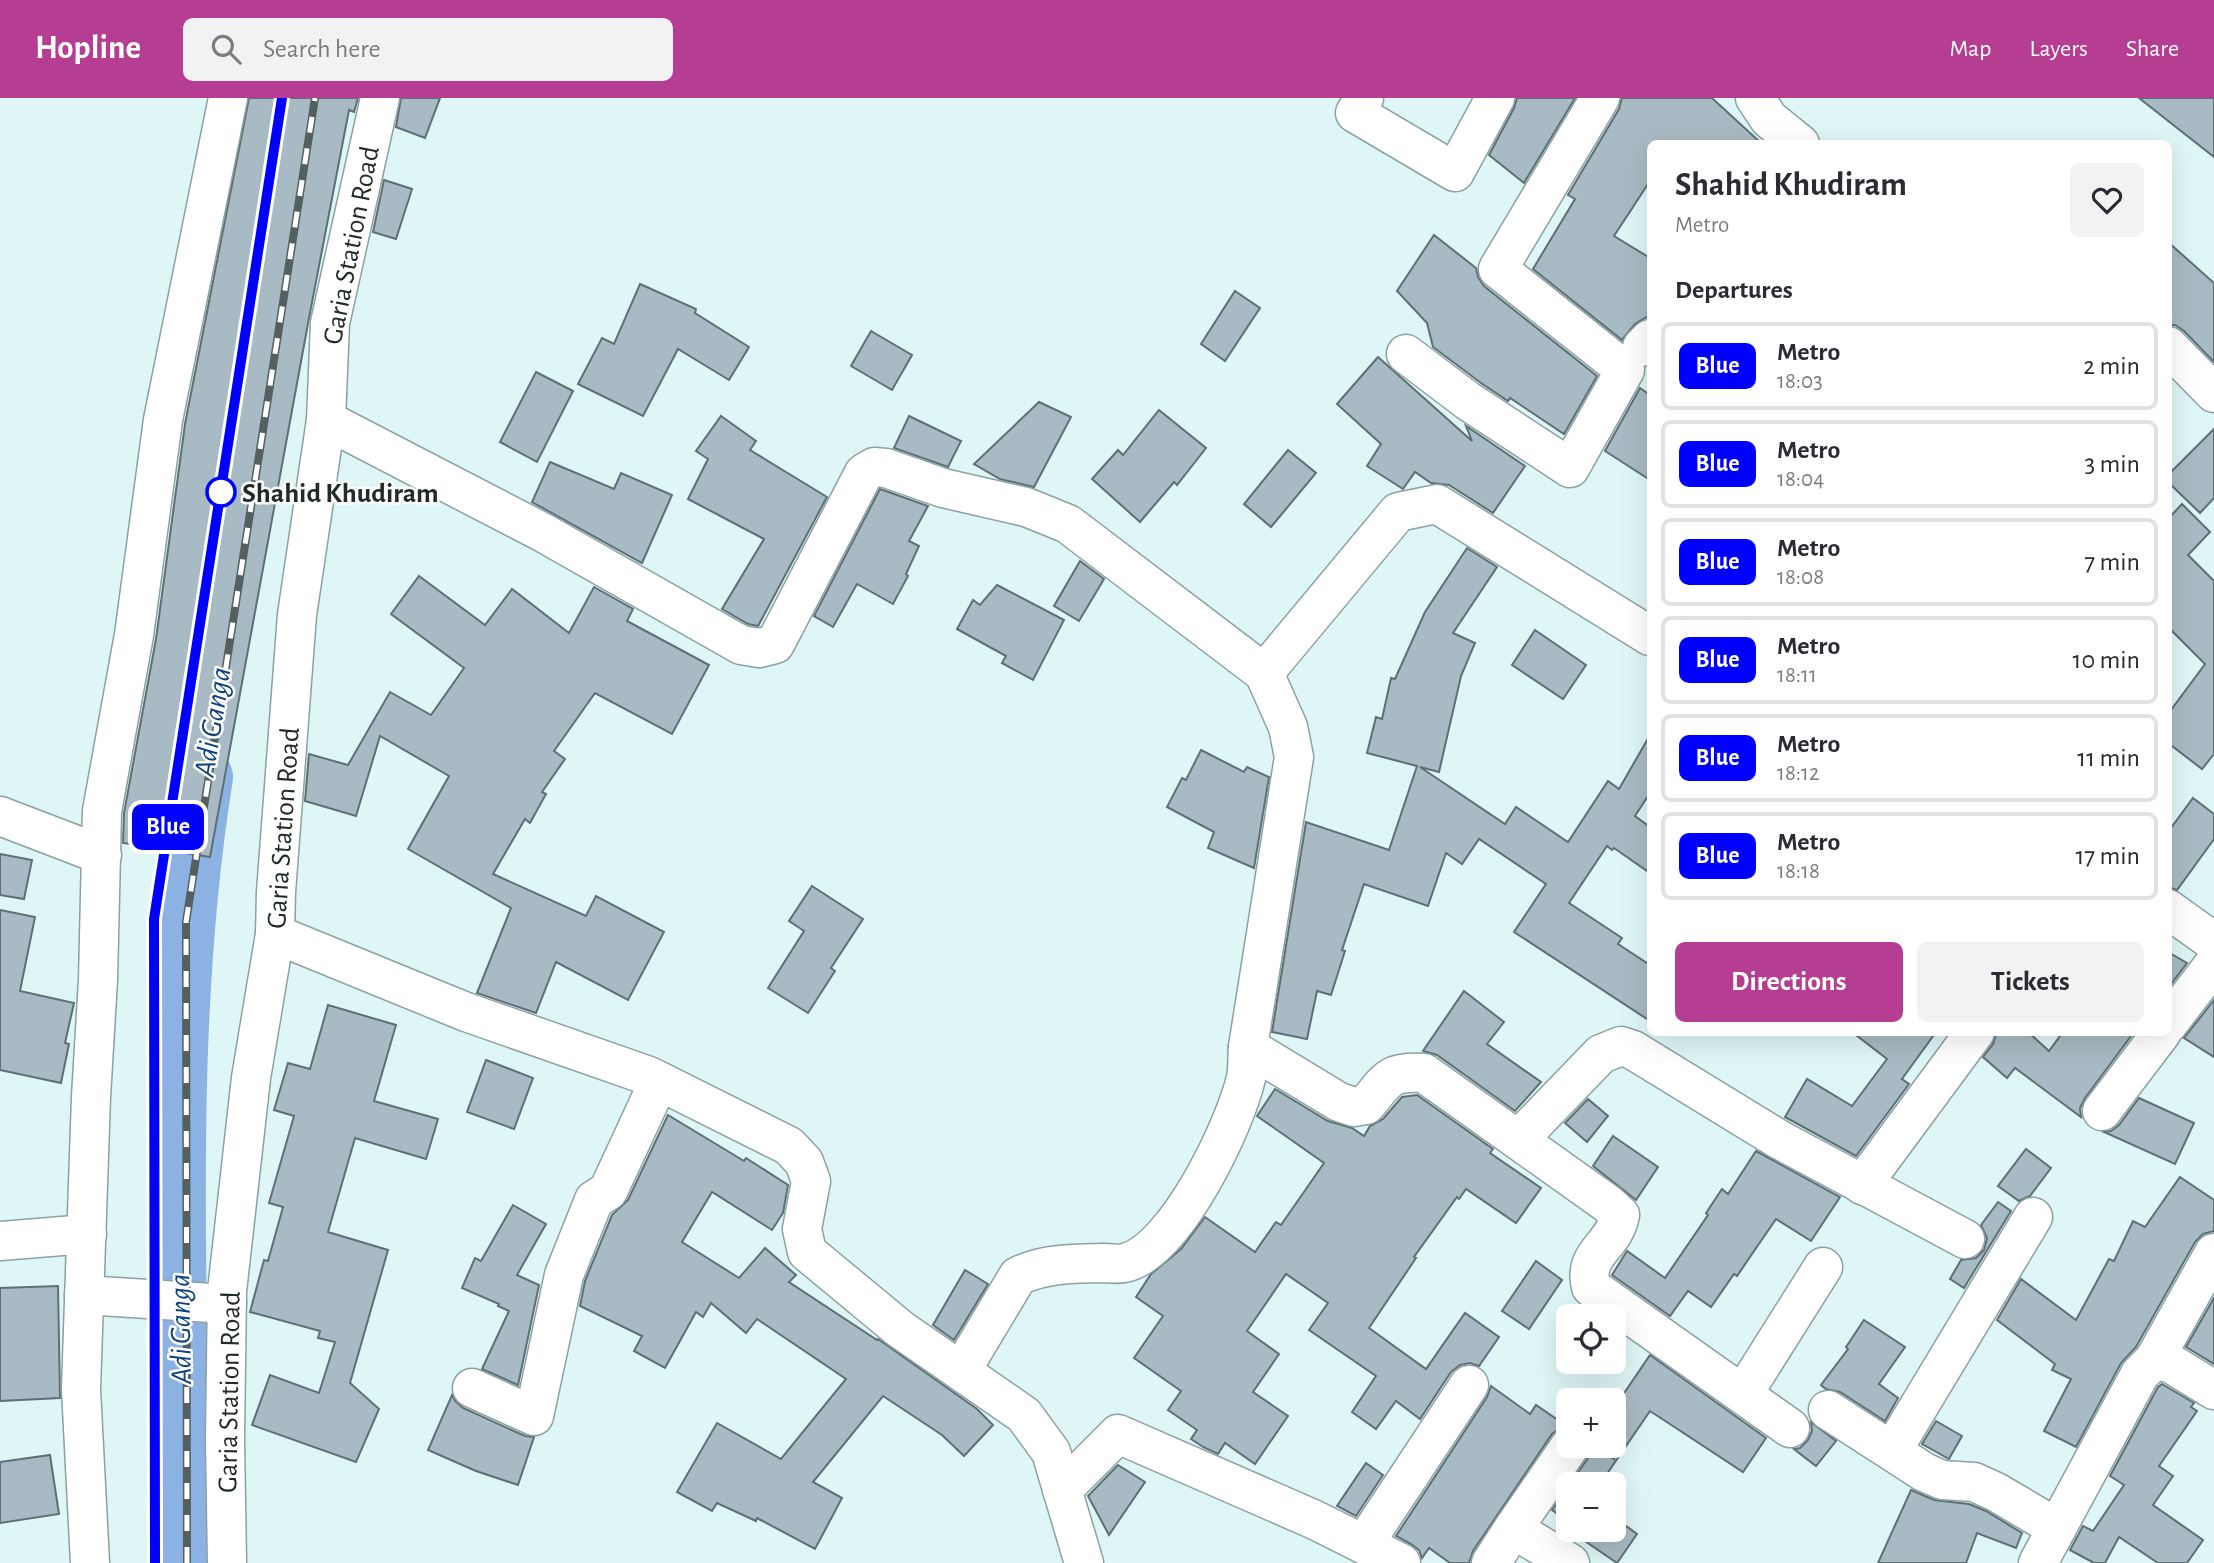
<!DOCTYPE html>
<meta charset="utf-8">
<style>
body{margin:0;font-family:"Alegreya Sans",sans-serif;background:#f2f2f3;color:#2b2b33;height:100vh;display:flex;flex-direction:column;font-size:26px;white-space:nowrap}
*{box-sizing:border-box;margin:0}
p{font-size:23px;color:#7c7c81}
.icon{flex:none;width:38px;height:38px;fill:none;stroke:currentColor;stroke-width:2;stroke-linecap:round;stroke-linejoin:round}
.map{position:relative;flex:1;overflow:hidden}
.drawer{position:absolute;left:1647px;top:42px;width:525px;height:896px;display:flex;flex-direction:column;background:#fff;border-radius:10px;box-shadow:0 7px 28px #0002}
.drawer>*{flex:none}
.badge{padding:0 14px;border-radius:10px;font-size:24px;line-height:46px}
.buttons{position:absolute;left:1556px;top:1206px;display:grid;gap:14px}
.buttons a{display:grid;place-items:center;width:70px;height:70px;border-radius:10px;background:#fff;box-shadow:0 7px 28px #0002;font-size:35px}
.map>.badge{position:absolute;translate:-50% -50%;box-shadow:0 0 0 4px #fff}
h2{padding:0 28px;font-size:26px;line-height:63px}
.round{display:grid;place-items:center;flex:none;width:74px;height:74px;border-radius:10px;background:#f2f2f3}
.overview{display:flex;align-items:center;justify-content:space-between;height:119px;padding:0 28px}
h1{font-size:33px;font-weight:600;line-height:52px}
.primary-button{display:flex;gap:14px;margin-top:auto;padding:14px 28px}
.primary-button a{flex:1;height:80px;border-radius:10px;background:#b53d92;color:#fff;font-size:28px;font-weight:600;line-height:80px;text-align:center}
.primary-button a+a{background:#f2f2f3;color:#2b2b33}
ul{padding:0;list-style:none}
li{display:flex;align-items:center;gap:21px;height:88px;margin:0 14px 10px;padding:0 14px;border:4px solid #e1e1e2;border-radius:10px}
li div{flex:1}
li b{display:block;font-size:26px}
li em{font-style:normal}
li .badge{min-width:77px;font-weight:700;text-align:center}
header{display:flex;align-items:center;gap:42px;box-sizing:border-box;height:98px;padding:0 35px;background:#b53d92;color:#fff}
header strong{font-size:33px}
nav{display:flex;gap:38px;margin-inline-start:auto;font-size:24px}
.search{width:490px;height:63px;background:#f2f2f3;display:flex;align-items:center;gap:18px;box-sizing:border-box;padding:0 24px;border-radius:10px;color:#7c7c81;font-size:26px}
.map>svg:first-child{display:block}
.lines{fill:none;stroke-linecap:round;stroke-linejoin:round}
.river{stroke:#8cb2e4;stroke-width:58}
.building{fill:#a8bac3;stroke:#5e6f76;stroke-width:2}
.street-casing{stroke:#8ca1a1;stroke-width:41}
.secondary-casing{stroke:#8ca1a1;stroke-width:41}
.street{stroke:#fff;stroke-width:38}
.secondary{stroke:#fff;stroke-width:38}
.rail-casing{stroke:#546060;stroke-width:8}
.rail{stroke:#fff;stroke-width:5;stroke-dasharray:16;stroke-linecap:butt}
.line-casing{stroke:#fff;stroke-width:16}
.line{stroke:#00f;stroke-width:10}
.stop-dot{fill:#fff;stroke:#00f;stroke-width:3.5}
.labels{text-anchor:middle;stroke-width:5;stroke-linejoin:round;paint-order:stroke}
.street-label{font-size:28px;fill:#222a2a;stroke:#fff}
.stop-label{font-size:28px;font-weight:bold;fill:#222a2a;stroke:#fff;text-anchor:start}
.water-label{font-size:30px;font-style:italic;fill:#0e427e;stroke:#fff}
</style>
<header>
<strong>Hopline</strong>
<div class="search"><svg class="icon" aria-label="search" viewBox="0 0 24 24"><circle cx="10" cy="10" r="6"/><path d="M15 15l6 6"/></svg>Search here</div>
<nav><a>Map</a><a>Layers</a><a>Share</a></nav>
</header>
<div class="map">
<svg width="2214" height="1465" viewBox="0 0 2214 1465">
<rect width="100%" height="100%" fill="#dff6f6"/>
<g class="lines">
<path class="river" d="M183 1465C180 1386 180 1306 178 1227 175 1044 175 860 204 679"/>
</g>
<g class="building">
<path d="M249 0H358L354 14 349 12 309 220 210 759 123 745 124 715 156 541 185 326Z"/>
<path d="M401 0H440L425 40 396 29Z"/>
<path d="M1517 0H1575L1524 85 1489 57 1514 10Z"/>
<path d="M1622 0H1712L1762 46H1650V83L1614 138 1650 160V217L1635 226 1622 242 1533 171 1575 101 1568 97 1619 11Z"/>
<path d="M2139 0H2214V59Z"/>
<path d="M384 82 412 91 396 141 373 134Z"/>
<path d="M1434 137 1476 170 1478 179 1484 188 1597 278 1564 336 1510 300 1508 303 1481 285 1433 249 1427 225 1397 193Z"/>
<path d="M2168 144 2214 185V264L2184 233 2175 227H2168Z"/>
<path d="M640 186 696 211 695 215 749 249 729 282 678 251 643 318 578 286 602 240 614 246Z"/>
<path d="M1235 193 1260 210 1225 263 1201 246Z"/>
<path d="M871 233 912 257 892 292 851 268Z"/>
<path d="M1378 259 1472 343 1466 328 1525 368 1493 415 1449 387 1431 385 1415 374 1403 391 1367 368 1381 346 1337 306Z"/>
<path d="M536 274 573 293 537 364 500 344Z"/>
<path d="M1640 290 1650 297V382L1605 353Z"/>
<path d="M1039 304 1071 319 1034 389 1000 381 974 366Z"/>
<path d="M1159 312 1206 350 1177 387 1174 384 1140 424 1092 381 1118 352 1123 357Z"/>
<path d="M721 318 756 343 750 352 827 399 758 528 748 526 722 511 764 441 688 401 708 361 696 353Z"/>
<path d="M909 318 961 343 948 369 894 350Z"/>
<path d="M2214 331V400L2200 415 2168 384V377Z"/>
<path d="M1288 352 1316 375 1271 429 1244 406Z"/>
<path d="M550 364 614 391 621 375 672 397 642 465 532 404Z"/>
<path d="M880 391 928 408 909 443 919 448 906 476 908 478 893 506 857 486 833 529 814 518Z"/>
<path d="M2182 406 2210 434 2188 457 2214 483V656L2202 671 2168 645V616L2205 566 2168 529V421Z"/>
<path d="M1467 450 1497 469 1453 535 1475 545 1461 578 1439 674 1420 669 1505 726 1516 709 1568 744 1608 683 1619 691 1650 637V695L1635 718 1650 729V775L1614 750 1612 752 1607 748 1569 805 1622 840 1618 846 1650 867V923L1514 834 1546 786 1479 741 1462 766 1446 755 1428 808 1364 786 1342 852 1345 853 1331 897 1317 893 1307 941 1272 934 1306 724 1389 752 1417 668 1367 655 1376 619 1382 621 1391 580 1395 581 1425 514Z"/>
<path d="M1080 463 1104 481 1079 523 1054 508Z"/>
<path d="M419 478 485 527 512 491 569 535 594 489 633 511 627 523 709 567 672 636 595 595 554 653 565 661 542 694 546 696 530 725 525 721 493 776 586 818 596 798 664 834 628 902 556 864 536 915 477 895 511 810 408 751 449 678 380 638 356 718 305 703 309 656 348 667 390 594 431 617 464 570 391 516Z"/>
<path d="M997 487 1064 522 1033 582 1002 565 1006 558 957 531 973 502 980 507Z"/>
<path d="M1535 532 1586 567 1563 601 1512 567Z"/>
<path d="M1201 652 1244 674 1247 669 1269 679 1254 770 1208 750 1214 734 1167 709 1182 680 1186 682Z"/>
<path d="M2193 700 2214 716V741L2177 792 2168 789V734Z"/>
<path d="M0 756 32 762 24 801 0 797Z"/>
<path d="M812 788 863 821 831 870 835 873 808 915 768 890 804 833 789 823Z"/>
<path d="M0 812 35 819 20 893 74 905 65 945 69 946 61 985 0 972Z"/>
<path d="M2168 854 2187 865 2168 890Z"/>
<path d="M1464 893 1504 924 1487 946 1541 984 1515 1013 1437 957 1423 953Z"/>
<path d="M2214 902V959L2184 940Z"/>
<path d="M328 907 396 927 374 1003 438 1021 426 1061 355 1040 328 1134 388 1152 350 1285 379 1311 356 1364 252 1327 270 1277 319 1295 335 1244 318 1240 320 1233 250 1214 264 1162 268 1163 283 1109 269 1105 294 1018 274 1012 288 965 310 971Z"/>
<path d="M1852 934H1936L1902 981 1909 986 1856 1058 1785 1019 1807 981 1852 1008 1887 961Z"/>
<path d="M1997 934H2028L2049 953 2063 934H2134L2085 1000 2080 1010 2081 1019 2015 970 2007 980 1983 959 1993 946Z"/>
<path d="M486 962 533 980 514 1031 467 1014Z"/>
<path d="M1275 991 1328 1023 1352 1030 1364 1038 1370 1028 1383 1021 1402 999 1417 997 1493 1051 1490 1055 1541 1090 1516 1125 1466 1091 1459 1101 1457 1099 1414 1159 1416 1160 1369 1230 1426 1271 1465 1215 1499 1239 1479 1268 1470 1265 1460 1267 1451 1274 1420 1321 1396 1303 1376 1331 1352 1314 1376 1278 1309 1232 1328 1205 1286 1176 1247 1233 1279 1256 1253 1294 1288 1318 1255 1366 1225 1345 1218 1356 1203 1349 1191 1341 1197 1332 1168 1312 1181 1293 1134 1260 1163 1218 1136 1199 1151 1176 1181 1151 1205 1119 1255 1154 1276 1124 1281 1127 1324 1065 1257 1018Z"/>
<path d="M2139 1000 2194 1025 2175 1066 2104 1034 2111 1033 2119 1027Z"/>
<path d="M1588 1001 1608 1018 1587 1044 1565 1025Z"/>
<path d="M668 1017 744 1063 746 1060 788 1087 783 1115 772 1132 712 1094 682 1144 739 1180 765 1150 796 1177 789 1184 877 1242 878 1241 977 1311 993 1327 964 1358 942 1337 883 1298 813 1384 842 1400 815 1451 757 1420 756 1423 717 1405 712 1413 677 1394 717 1325 781 1361 846 1281 757 1221 746 1235 711 1205 703 1219 696 1214 665 1270 634 1253 642 1238 580 1208 585 1183 612 1117 628 1102Z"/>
<path d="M1613 1038 1658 1069 1636 1102 1593 1068Z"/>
<path d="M2026 1051 2051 1070 2030 1098 2019 1103 1998 1088Z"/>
<path d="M1756 1053 1840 1099 1811 1143 1776 1121 1737 1178 1734 1176 1711 1209 1688 1193 1670 1218 1612 1177 1627 1153 1665 1180 1708 1117 1706 1115 1722 1091 1728 1096Z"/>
<path d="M2180 1079 2214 1102V1133L2203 1136 2195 1144 2136 1249 2121 1265 2076 1349 2044 1333 2071 1281 2052 1272 2055 1266 1997 1222 2021 1181 2076 1222 2109 1161 2114 1163 2133 1123 2145 1129Z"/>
<path d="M1998 1104 2011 1113 1964 1190 1950 1181 1961 1162 1976 1160 1984 1152 1987 1140 1981 1127Z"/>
<path d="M513 1107 546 1126 517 1177 539 1187 518 1287 482 1271 509 1213 498 1208 499 1206 462 1190 475 1160 481 1163Z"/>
<path d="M1536 1163 1562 1182 1529 1231 1502 1213Z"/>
<path d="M965 1172 988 1186 954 1242 933 1227Z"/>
<path d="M58 1188 60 1300 0 1303V1190Z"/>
<path d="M2214 1200V1266L2186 1249Z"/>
<path d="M1864 1222 1905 1249 1879 1286 1898 1300 1885 1323 1840 1294 1826 1291 1821 1287 1848 1251 1846 1249Z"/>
<path d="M1650 1257 1766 1340 1743 1374 1650 1313 1600 1386H1570L1588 1360 1591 1348 1614 1361V1310Z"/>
<path d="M2162 1286 2194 1305 2191 1309 2197 1313 2159 1368 2173 1378 2153 1407 2203 1442 2187 1465H2158L2119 1439 2105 1465H2094L2070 1452 2083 1428 2093 1433 2124 1387 2110 1378 2158 1289Z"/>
<path d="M1491 1288 1530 1316 1536 1307 1565 1327 1552 1336 1473 1453 1469 1465H1450L1429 1450 1422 1460 1419 1452 1411 1446 1396 1438 1487 1299Z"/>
<path d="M452 1297 455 1303 463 1310 525 1338 534 1339 518 1387 476 1373 428 1352Z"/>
<path d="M1936 1323 1962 1338 1949 1361 1922 1346Z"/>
<path d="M1811 1324 1836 1343 1816 1368 1794 1351 1800 1350 1808 1342 1812 1333Z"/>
<path d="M50 1357 59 1416 0 1425V1364Z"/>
<path d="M1366 1365 1383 1377 1356 1418 1337 1408Z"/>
<path d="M1118 1367 1145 1384 1109 1437 1088 1398Z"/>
<path d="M1568 1390V1423L1552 1412Z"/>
<path d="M1911 1392 1934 1402 1969 1406 1986 1413 2022 1435 2016 1450 1977 1435 1966 1465H1878Z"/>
<path d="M1614 1419 1637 1436 1617 1465 1582 1441 1586 1435 1580 1432H1614Z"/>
</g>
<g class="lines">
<g class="street-casing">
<g id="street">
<path d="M1364 0 1355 15 1455 74 1495 0"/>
<path d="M1755 0 1769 21 1800 46"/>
<path d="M2168 248 2214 295"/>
<path d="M1642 249 1650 241"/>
<path d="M1406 256 1468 303 1570 370 1625 272 1498 171 1600 0"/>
<path d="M326 322 542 434 741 547 759 550 775 546 864 375 874 369 886 370 943 390 1026 409 1068 426 1264 575 1288 629 1294 659 1248 949C1247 959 1248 970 1246 980 1235 1028 1177 1149 1128 1164 1121 1167 1109 1165 1101 1165 1072 1166 1046 1165 1018 1178L961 1273"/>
<path d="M1264 575 1398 414 1437 406 1650 538"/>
<path d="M0 718 102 757"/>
<path d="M2168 811 2214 844"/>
<path d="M275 836 466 914 649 978 789 1048 804 1064 811 1083 802 1131 807 1154 900 1231 1024 1317 1051 1354 1084 1465"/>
<path d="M2168 926 2214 866"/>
<path d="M1248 949 1339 1004 1354 1009 1366 1007C1388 981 1388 973 1424 975L1608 1106 1620 1117C1614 1149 1582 1155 1591 1189L1790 1330"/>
<path d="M2102 1013 2162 934"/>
<path d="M1518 1042 1601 956 1621 948 1633 952 1780 1042 1965 1141"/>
<path d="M1862 1087 1975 934"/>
<path d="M0 1143 87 1136"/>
<path d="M2154 1262 2214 1155"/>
<path d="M472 1290 534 1318 564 1177 594 1102 608 1093 659 983"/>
<path d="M1743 1296 1823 1169"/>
<path d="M1828 1312 1924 1374 1942 1382 1974 1384 1996 1394 2057 1430"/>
<path d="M1892 1353 2033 1119"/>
<path d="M1062 1392 1118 1336 1315 1422 1401 1465"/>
<path d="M1513 1431 1570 1348"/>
<path d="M1364 1446 1469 1287"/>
<path d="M1491 1465 1513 1431 1570 1465"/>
<path d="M2038 1465 2140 1276 2154 1262 2170 1265 2214 1292"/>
</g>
</g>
<g class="secondary-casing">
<g id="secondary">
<path d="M84 1197 227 1206"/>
<path d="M90 1465 81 1291 91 999 98 882 102 713 134 537 163 322 228 0"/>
<path d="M227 1465 225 1341 227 1193 251 980 275 836 276 794 297 517 326 322 330 225 380 0"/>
</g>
</g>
<use href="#street" class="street"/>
<use href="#secondary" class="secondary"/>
<g class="rail-casing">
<g id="rail">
<path d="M155 1465 154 821 282 0"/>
<path d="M187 1465 186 824 315 0"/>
</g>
</g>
<use href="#rail" class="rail"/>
</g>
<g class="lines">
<g class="line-casing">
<path id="line" d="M155 1465 154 821 282 0"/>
</g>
<use href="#line" class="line"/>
</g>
<circle class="stop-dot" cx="221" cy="394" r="14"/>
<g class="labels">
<g class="street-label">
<text transform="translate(350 147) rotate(-79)" y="10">Garia Station Road</text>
<text transform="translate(282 730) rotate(-86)" y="10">Garia Station Road</text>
<text transform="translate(228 1294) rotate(-89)" y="10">Garia Station Road</text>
</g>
<g class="stop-label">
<text x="242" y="404">Shahid Khudiram</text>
</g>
<g class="water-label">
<text transform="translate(212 624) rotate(-81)" y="10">Adi Ganga</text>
<text transform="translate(180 1231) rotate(-91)" y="10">Adi Ganga</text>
</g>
</g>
</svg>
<div class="buttons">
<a><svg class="icon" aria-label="locate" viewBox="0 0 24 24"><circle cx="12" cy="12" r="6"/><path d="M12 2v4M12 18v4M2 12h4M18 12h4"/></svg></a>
<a>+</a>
<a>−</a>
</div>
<b class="badge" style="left:168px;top:729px;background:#00f;color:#fff">Blue</b>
<section class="drawer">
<div class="overview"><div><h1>Shahid Khudiram</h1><p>Metro</p></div><a class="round"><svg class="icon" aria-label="heart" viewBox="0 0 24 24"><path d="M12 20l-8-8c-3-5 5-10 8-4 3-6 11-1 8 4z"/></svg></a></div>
<h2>Departures</h2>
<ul>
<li><span class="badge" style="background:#00f;color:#fff">Blue</span><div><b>Metro</b><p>18:03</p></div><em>2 min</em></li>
<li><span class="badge" style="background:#00f;color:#fff">Blue</span><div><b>Metro</b><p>18:04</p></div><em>3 min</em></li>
<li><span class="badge" style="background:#00f;color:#fff">Blue</span><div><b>Metro</b><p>18:08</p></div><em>7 min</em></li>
<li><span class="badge" style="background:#00f;color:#fff">Blue</span><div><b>Metro</b><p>18:11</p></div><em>10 min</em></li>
<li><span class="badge" style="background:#00f;color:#fff">Blue</span><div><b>Metro</b><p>18:12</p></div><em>11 min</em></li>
<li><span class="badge" style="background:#00f;color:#fff">Blue</span><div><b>Metro</b><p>18:18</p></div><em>17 min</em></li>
</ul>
<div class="primary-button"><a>Directions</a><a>Tickets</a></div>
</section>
</div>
